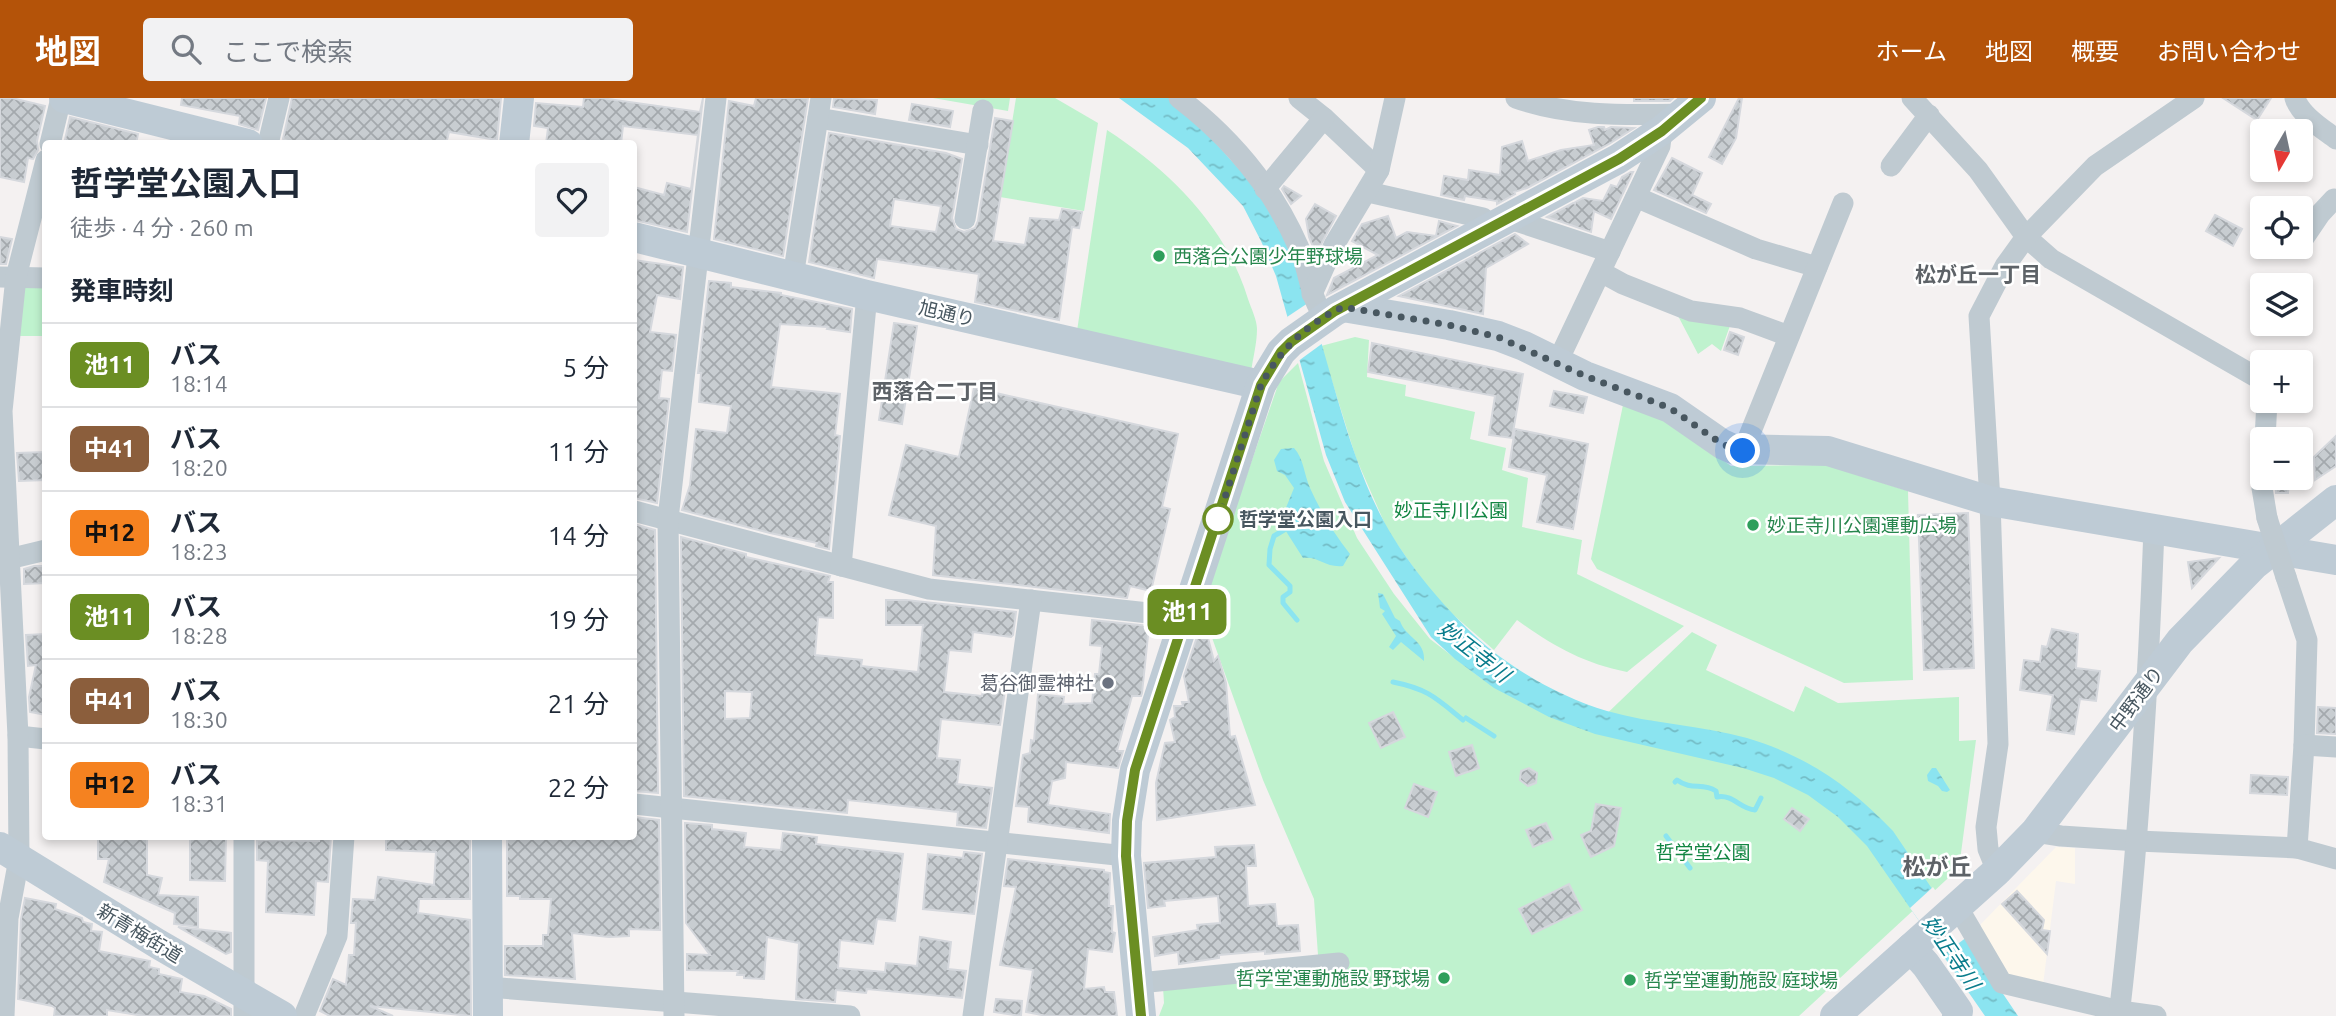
<!DOCTYPE html>
<html lang="ja">
<meta charset="utf-8">
<style>
body{margin:0;font-family:Ubuntu,"Noto Sans JP",sans-serif;background:#f2f2f3;color:#1f2937;height:100vh;display:flex;flex-direction:column;font-size:26px;white-space:nowrap}
*{box-sizing:border-box;margin:0}
p{font-size:23px;color:#747a83}
.icon{flex:none;width:38px;height:38px;fill:none;stroke:currentColor;stroke-width:2;stroke-linecap:round;stroke-linejoin:round}
.map{position:relative;flex:1;overflow:hidden}
.details{position:absolute;left:42px;top:42px;width:595px;height:700px;display:flex;flex-direction:column;background:#fff;border-radius:7px;box-shadow:0 4px 10px #0003}
.details>*{flex:none}
.badge{padding:0 14px;border-radius:10px;font-size:24px;line-height:46px}
.needle{width:46px;rotate:189deg}
.tools{position:absolute;left:2250px;top:21px;display:grid;gap:14px}
.tools a{display:grid;place-items:center;width:63px;height:63px;border-radius:7px;background:#fff;box-shadow:0 4px 10px #0003;font-size:35px}
.you{position:absolute;width:35px;height:35px;margin:-18px;border:5px solid #fff;border-radius:50%;background:#1a73e8;box-shadow:0 0 0 10px #1a73e833}
.map>.badge{position:absolute;translate:-50% -50%;box-shadow:0 0 0 4px #fff}
h2{padding:0 28px;font-size:26px;line-height:63px}
.round{display:grid;place-items:center;flex:none;width:74px;height:74px;border-radius:7px;background:#f2f2f3}
.summary{display:flex;align-items:center;justify-content:space-between;height:119px;padding:0 28px}
h1{font-size:33px;font-weight:700;line-height:52px}
ul{padding:0;list-style:none}
li{display:flex;align-items:center;gap:21px;height:84px;padding:0 28px;border-top:2px solid #e0e1e3}
li div{flex:1}
li b{display:block;font-size:26px}
li em{font-style:normal}
li .badge{min-width:77px;font-weight:700;text-align:center}
header{display:flex;align-items:center;gap:42px;box-sizing:border-box;height:98px;padding:0 35px;background:#b45309;color:#fff}
header strong{font-size:33px}
nav{display:flex;gap:38px;margin-inline-start:auto;font-size:24px}
.search{width:490px;height:63px;background:#f2f2f3;display:flex;align-items:center;gap:18px;box-sizing:border-box;padding:0 24px;border-radius:7px;color:#747a83;font-size:26px}
.map>svg:first-child{display:block}
.commercial{fill:#fdf7ec}
.park{fill:#bff2ce}
.water{fill:url(#water-ripples)}
.pier{fill:#f4f1f1}
.lines{fill:none;stroke-linecap:round;stroke-linejoin:round}
.stream{stroke:#8be4f0;stroke-width:5}
.building{fill:url(#building-cross-hatch);stroke:#d5d8dd;stroke-width:2;fill-rule:evenodd}
.street{stroke:#bfcad1;stroke-width:21}
.secondary{stroke:#becbd5;stroke-width:30}
.street-bridge{stroke:#bfcad1;stroke-width:21}
.line-casing{stroke:#fff;stroke-width:16}
.line{stroke:#6b8e23;stroke-width:10}
.walk{stroke:#485760;stroke-width:7;stroke-dasharray:0 12.6}
.leisure-dot{fill:#2e9e5b;stroke:#fff;stroke-width:2.5}
.stop-dot{fill:#fff;stroke:#6b8e23;stroke-width:3.5}
.worship-dot{fill:#6b7280;stroke:#fff;stroke-width:2.5}
.labels{text-anchor:middle;stroke-width:5;stroke-linejoin:round;paint-order:stroke}
.leisure-label{font-size:19px;fill:#27864d;stroke:#fff;text-anchor:start}
.street-label{font-size:19px;fill:#485760;stroke:#fff}
.park-label{font-size:19px;fill:#138643;stroke:#fff}
.stop-label{font-size:19px;font-weight:bold;fill:#485760;stroke:#fff;text-anchor:start}
.worship-label{font-size:19px;fill:#5b616d;stroke:#fff;text-anchor:end}
.neighbourhood-label{font-size:21px;font-weight:bold;fill:#5d6267;stroke:#fff}
.water-label{font-size:21px;font-style:italic;fill:#097c8c;stroke:#fff}
.quarter-label{font-size:23px;font-weight:bold;fill:#5d6267;stroke:#fff}
</style>
<header>
<strong>地図</strong>
<div class="search"><svg class="icon" aria-label="search" viewBox="0 0 24 24"><circle cx="10" cy="10" r="6"/><path d="M15 15l6 6"/></svg>ここで検索</div>
<nav><a>ホーム</a><a>地図</a><a>概要</a><a>お問い合わせ</a></nav>
</header>
<div class="map">
<svg width="2336" height="918" viewBox="0 0 2336 918">
<defs>
<pattern id="water-ripples" width="26" height="14" patternUnits="userSpaceOnUse" patternTransform="scale(1.75)"><rect width="26" height="14" fill="#8be4f0"/><path d="M2 4q2-2 4 0t4 0M15 11q2-2 4 0t4 0" fill="none" stroke="#74bcc6"/></pattern>
<pattern id="building-cross-hatch" width="8" height="8" patternUnits="userSpaceOnUse" patternTransform="scale(1.75)"><rect width="8" height="8" fill="#c8cdd1"/><path d="M0 0l8 8M0 8l8-8" fill="none" stroke="#a4a9ad"/></pattern>
</defs>
<rect width="100%" height="100%" fill="#f4f1f1"/>
<path class="commercial" d="M2056 749 2075 750V786L2056 783 2043 887 2006 881 1979 838 1981 826Z"/>
<g class="park">
<path d="M933 0H1010L1008 13Z"/>
<path d="M1016 0H1055L1098 25 1084 113 1000 99Z"/>
<path d="M1107 32C1169 72 1226 128 1248 201 1251 210 1257 222 1257 231 1257 245 1253 260 1251 274L1077 233Z"/>
<path d="M45 184V238H14L20 187Z"/>
<path d="M1676 214 1732 222 1721 253 1712 246 1698 256Z"/>
<path d="M1355 239 1369 242 1367 279 1406 287 1405 298 1475 314 1470 341 1506 350 1502 372 1528 380 1522 429 1582 442 1577 476 1684 528 1627 574C1583 565 1553 548 1517 522L1494 552 1436 502 1388 433 1356 360 1321 248Z"/>
<path d="M1298 265 1324 363 1357 440 1394 496 1430 541 1482 581 1595 627 1692 534 1717 547 1706 572 1794 614 1805 588 1838 605 1959 599V643L1976 642 1959 770 1799 918H1159L1164 905 1163 889 1319 871 1314 801 1263 682 1201 509 1279 284Z"/>
<path d="M1623 307 1669 323 1731 368 1826 367 1908 393 1913 582 1844 585 1597 471 1591 461Z"/>
</g>
<g class="water">
<path d="M1119 0H1173L1178 4C1202 30 1225 55 1248 81 1257 91 1271 102 1277 114 1288 136 1295 163 1303 187 1329 260 1345 347 1380 416 1402 459 1439 504 1474 537 1509 570 1560 599 1607 613 1652 626 1701 627 1747 640 1807 658 1850 688 1893 733L2018 918H1985L1867 748 1838 719 1808 697 1774 680 1743 670 1595 636 1549 619 1494 590 1455 561 1431 539 1345 404 1326 357 1276 178 1261 143 1243 108 1188 50Z"/>
<path d="M1294 350C1304 361 1304 377 1310 390 1321 414 1334 436 1350 456L1343 468C1325 470 1319 458 1303 460L1282 427 1281 422 1294 390 1285 377 1277 373 1274 362 1281 351Z"/>
<path d="M1378 495 1383 496 1395 520 1400 523C1405 539 1426 543 1424 563L1401 544 1393 552 1389 549 1396 538 1382 516 1385 513 1380 510Z"/>
<path d="M1932 670H1936L1950 692 1947 694 1942 693 1938 688 1928 683 1927 677Z"/>
</g>
<g class="pier">
<path d="M1311 203 1323 245 1297 264 1287 219Z"/>
<path d="M1933 789 1967 839 1943 857 1910 810Z"/>
</g>
<g class="lines">
<g class="stream">
<path d="M1284 432 1274 438 1270 451 1269 467 1290 488V494L1283 499V505L1297 522"/>
<path d="M1393 584C1428 591 1436 600 1463 622"/>
<path d="M1466 620 1494 638"/>
<path d="M1675 684 1677 682C1692 693 1702 684 1716 693L1717 699C1733 696 1740 711 1755 712L1761 700"/>
<path d="M1666 738 1690 770"/>
</g>
</g>
<g class="building">
<path d="M0 0H12L45 8 37 43 38 52 33 61 28 60 24 84 0 79Z"/>
<path d="M182 0H266L258 32 239 26 240 18 181 7Z"/>
<path d="M292 0H501L497 42 449 34 446 46H295L283 41Z"/>
<path d="M584 0H601L700 14 703 0 687 134 634 122V89L664 97 667 85 691 91 698 37 623 28 621 46H546L548 30 534 28 536 5 583 9Z"/>
<path d="M756 0H808L783 158 714 141 729 3 754 8Z"/>
<path d="M834 0 877 2 875 16 833 9Z"/>
<path d="M1634 0H1673L1670 3H1634Z"/>
<path d="M1739 0H1742L1736 40 1722 66 1709 59Z"/>
<path d="M2223 0H2271L2257 22Z"/>
<path d="M912 6 953 13 950 29 909 22Z"/>
<path d="M70 19 138 36 136 46H64Z"/>
<path d="M995 20 1013 23 993 143 1025 147 1030 120 1059 122 1062 111 1082 114 1079 130 1072 129 1059 222 975 204 979 176 877 161 874 180 809 164 829 35 946 55 962 61 952 120 956 131 964 134 975 130 978 123ZM894 101 941 108 936 134 890 128Z"/>
<path d="M1598 29H1604L1605 32 1611 29 1634 30 1609 46 1527 90 1514 94 1515 96 1497 106V103L1465 98 1464 102 1441 97 1444 78 1468 82 1469 72 1500 77 1502 49 1522 43 1528 63 1561 52 1594 47 1589 32Z"/>
<path d="M1672 60 1702 75 1692 97 1711 106 1706 115 1654 92Z"/>
<path d="M1631 74H1633L1611 121 1594 113 1591 134 1547 119 1573 105 1576 106 1574 105 1583 100 1603 103 1611 87 1617 89 1622 79Z"/>
<path d="M1284 88 1301 98 1291 106 1282 91Z"/>
<path d="M1315 106 1336 118 1316 156 1309 139 1306 121Z"/>
<path d="M2215 117 2242 131 2233 148 2206 133Z"/>
<path d="M1388 118 1396 140 1407 134 1436 138 1439 123 1457 128 1327 197 1334 180 1378 157 1352 143 1362 126Z"/>
<path d="M1515 136 1528 146 1486 170 1483 216 1399 198Z"/>
<path d="M0 139 12 141 6 166H0Z"/>
<path d="M634 162 683 169 680 201 657 197 650 234 676 237 672 273 662 272 659 300 669 301 657 405 634 400Z"/>
<path d="M709 183 731 185V189L781 195V197L852 211 850 234 827 231 828 229 780 226 771 289 840 296 835 337 840 338 829 451 816 448 817 445 770 435 682 412 690 387 696 331 727 335 731 308 699 304 701 275H698Z"/>
<path d="M894 225 917 228 902 326 879 322Z"/>
<path d="M1730 234 1744 239 1738 257 1724 252Z"/>
<path d="M1372 245 1523 276 1512 340 1489 337 1495 298 1368 274Z"/>
<path d="M974 290 1178 336 1162 409 1170 411 1151 493 1130 488 1127 500 933 477 936 428 889 417 906 347 959 359Z"/>
<path d="M1554 293 1587 299 1583 315 1550 308Z"/>
<path d="M1515 331 1588 346 1573 431 1537 424 1547 377 1509 369Z"/>
<path d="M2336 338V368L2315 382 2314 359Z"/>
<path d="M46 354V382L19 383 17 355Z"/>
<path d="M2276 380H2289L2288 395H2276Z"/>
<path d="M1968 415 1974 570 1924 572 1918 417Z"/>
<path d="M634 426 655 432 658 695 634 693Z"/>
<path d="M681 439 746 456V459L830 478 828 484H833V520L818 519 815 557 862 562 861 568 918 574 923 527H886V502H906L1016 514 1013 537 1011 539 973 534 971 554 949 552 944 594 982 598 985 582 1006 585 1000 627 941 621 937 660 960 662 957 686 992 690 986 730 957 727 958 714 848 702 847 715 684 698ZM725 593 752 594 750 620 725 621Z"/>
<path d="M2219 460 2192 490 2188 464Z"/>
<path d="M34 468H46V485L24 486V471Z"/>
<path d="M1203 521 1214 563 1218 558 1226 585 1230 639 1235 638 1255 707 1157 722 1156 685 1165 645 1175 644 1170 622 1175 619 1174 608H1183L1182 604H1189L1184 578Z"/>
<path d="M1092 522 1149 528 1142 595 1141 598H1132L1117 653H1123L1118 670 1066 664 1065 680 1052 683 1048 707 1110 716 1109 735 1028 724 1029 709 1016 708 1023 657 1030 655 1031 642 1034 643 1038 596 1064 599 1063 606 1092 605 1095 576H1099L1102 548 1090 547Z"/>
<path d="M2052 531 2078 536 2076 570 2100 573 2096 603 2080 601 2074 636 2047 632 2053 597 2020 592 2024 562 2040 564 2042 548 2047 549Z"/>
<path d="M46 536V617L30 614 29 599 36 567 28 568 26 537Z"/>
<path d="M2318 609 2336 610V636L2317 635Z"/>
<path d="M1393 614 1405 639 1381 650 1369 625Z"/>
<path d="M1472 647 1479 670 1456 678 1449 654Z"/>
<path d="M1529 670 1537 675 1536 685 1528 688 1520 682 1521 673Z"/>
<path d="M2251 677 2288 679 2287 697 2250 695Z"/>
<path d="M1414 686 1437 694 1428 719 1405 710Z"/>
<path d="M1596 706 1621 710 1614 748 1591 759 1581 737 1591 733Z"/>
<path d="M1792 710 1809 721 1800 733 1784 721Z"/>
<path d="M634 719 659 722 660 832 629 831V838L609 839 572 835 575 881 505 877V848H543V837H548L551 801H520V798H507V738H634Z"/>
<path d="M685 725 712 727V731L746 735 744 749 781 752 783 735 817 739 816 746 903 756 895 823 877 821 873 846 840 842 838 870 885 874 886 865 917 868 920 839 951 844 948 871 966 873 962 900 867 891 866 895 836 892 835 904 796 901 799 845 767 839 764 881 744 880V877H737L738 873 687 872V856L710 857 686 825Z"/>
<path d="M1546 725 1553 741 1533 749 1526 732Z"/>
<path d="M98 738H147V777L162 780 158 797 198 799V829L174 826 175 815 104 784 109 761H98Z"/>
<path d="M190 738H226L225 783 190 782Z"/>
<path d="M319 738H331L328 784 316 783 314 817 266 814 268 763 257 762V742L319 743Z"/>
<path d="M386 738H470V801H419L418 815 470 822 471 918 370 908 393 918H330L320 913 333 881 346 887 349 857H354L356 825H351L353 801 375 802 378 779 434 787 436 754 386 752Z"/>
<path d="M1254 747 1256 768H1246L1248 808 1275 806 1277 828 1298 827 1300 853 1265 856V853L1219 857V860L1179 866 1178 854 1155 858 1153 839 1198 832 1197 827 1220 825 1218 798 1164 803 1165 808 1148 810 1144 765 1216 759 1215 749Z"/>
<path d="M964 754 982 756 974 816 923 811 928 756 963 760Z"/>
<path d="M1008 761 1104 772V774L1110 775 1109 808H1113L1112 834 1115 835 1112 854 1088 851 1084 891 1104 889 1105 894H1114L1117 918H1047L1026 914 1033 872 1000 867 1016 789 1004 788Z"/>
<path d="M1569 786 1582 812 1532 836 1519 811Z"/>
<path d="M2017 793 2044 822 2042 832 2050 833 2047 856 2002 806Z"/>
<path d="M25 800 56 806 55 811 82 820 83 824 92 826 91 833 102 834 99 853 150 863 149 869 159 871V876L182 881 180 894 204 898 231 911V918H144L107 912V918H54L55 910 52 908 18 901 21 821Z"/>
<path d="M178 829 231 835V854L226 856Z"/>
<path d="M996 901 1022 903 1021 918 994 914Z"/>
</g>
<g class="lines">
<g class="street">
<path d="M1179 0C1230 39 1273 90 1299 150 1310 173 1309 199 1325 220"/>
<path d="M1299 0 1324 20 1379 72"/>
<path d="M1516 0C1569 19 1626 17 1682 16"/>
<path d="M1912 0 1978 72 2026 139 2051 161 2263 283"/>
<path d="M2295 0C2300 17 2323 31 2336 41"/>
<path d="M818 20 978 47"/>
<path d="M50 46 61 0"/>
<path d="M268 46 279 0"/>
<path d="M1891 68 1929 17"/>
<path d="M1265 91 1324 20"/>
<path d="M1368 94 1483 120 1491 128"/>
<path d="M1636 99 1756 151 1817 169"/>
<path d="M1507 120 1610 154"/>
<path d="M965 121 983 12"/>
<path d="M2301 144 2320 116 2334 101 2336 102"/>
<path d="M1601 174 1623 186 1691 213 1740 220 1789 238"/>
<path d="M0 179 46 180"/>
<path d="M793 179 821 0"/>
<path d="M1312 196 1334 147 1379 72 1395 0"/>
<path d="M1557 265 1660 48 1662 32"/>
<path d="M2265 341 2267 303"/>
<path d="M1743 353 1843 105"/>
<path d="M2263 378 2262 390 2267 420"/>
<path d="M634 413 929 491 1185 519"/>
<path d="M0 463 46 452"/>
<path d="M841 468 867 197"/>
<path d="M2286 479 2307 542 2304 647 2297 750"/>
<path d="M18 638 46 641"/>
<path d="M2304 647 2336 649"/>
<path d="M634 706 1126 758"/>
<path d="M2035 734 2061 738 2138 743 2297 750 2336 761"/>
<path d="M244 738V918"/>
<path d="M1997 773 1988 751 1986 729 1998 646 1990 403 1979 218 2005 168 2026 139 2095 68 2194 0"/>
<path d="M1957 808 2002 885 2120 913 2156 918"/>
<path d="M1139 885 1339 865"/>
<path d="M488 889 850 918"/>
<path d="M4 918 8 820 19 761 18 638 2 313 16 179 46 62"/>
<path d="M304 918 337 838 344 738"/>
<path d="M674 918 668 421 716 0"/>
<path d="M973 918 1031 502"/>
<path d="M2119 918C2138 756 2148 594 2154 431"/>
</g>
<g class="secondary">
<path d="M64 0 248 46"/>
<path d="M514 46 519 0"/>
<path d="M634 139 867 197 1261 287"/>
<path d="M1343 209 1449 227 1498 238 1524 248 1585 278 1670 310 1722 346 1733 351 1828 353 1990 403 2336 462"/>
<path d="M487 738 488 918"/>
<path d="M0 749 158 846 282 918"/>
<path d="M1911 850 1926 867 1958 913 1957 918"/>
<path d="M1141 918 1126 758 1127 723 1135 672 1261 287 1281 254 1291 244 1335 213 1618 61 1662 32 1701 0"/>
<path d="M1835 918 1997 773 2035 734 2180 543 2254 467 2336 402"/>
</g>
<path class="street-bridge" d="M2267 420 2286 479"/>
</g>
<g class="lines">
<g class="line-casing">
<path id="line" d="M1141 918 1126 758 1127 723 1135 672 1261 287 1281 254 1291 244 1335 213 1619 61 1662 33 1701 0"/>
</g>
<use href="#line" class="line"/>
<path class="walk" d="M1218 421 1261 287C1279 253 1307 225 1343 209L1449 227 1498 239 1585 278 1670 310 1722 346 1743 353"/>
</g>
<g class="leisure-dot">
<circle cx="1159" cy="158" r="7"/>
<circle cx="1753" cy="427" r="7"/>
<circle cx="1444" cy="880" r="7"/>
<circle cx="1630" cy="882" r="7"/>
</g>
<circle class="stop-dot" cx="1218" cy="421" r="14"/>
<circle class="worship-dot" cx="1108" cy="585" r="7"/>
<g class="labels">
<g class="leisure-label">
<text x="1173" y="165">西落合公園少年野球場</text>
<text x="1767" y="434">妙正寺川公園運動広場</text>
<text x="1430" y="887" text-anchor="end">哲学堂運動施設 野球場</text>
<text x="1644" y="889">哲学堂運動施設 庭球場</text>
</g>
<g class="street-label">
<text transform="translate(947 215) rotate(13)" y="7">旭通り</text>
<text transform="translate(2136 601) rotate(-53)" y="7">中野通り</text>
<text transform="translate(140 835) rotate(31)" y="7">新青梅街道</text>
</g>
<g class="park-label">
<text x="1451" y="419">妙正寺川公園</text>
<text x="1703" y="761">哲学堂公園</text>
</g>
<g class="stop-label">
<text x="1239" y="428">哲学堂公園入口</text>
</g>
<g class="worship-label">
<text x="1094" y="592">葛谷御霊神社</text>
</g>
<g class="neighbourhood-label">
<text x="1978" y="184">松が丘一丁目</text>
<text x="935" y="301">西落合二丁目</text>
</g>
<g class="water-label">
<text transform="translate(1474 554) rotate(38)" y="7">妙正寺川</text>
<text transform="translate(1951 855) rotate(56)" y="7">妙正寺川</text>
</g>
<g class="quarter-label">
<text x="1937" y="777">松が丘</text>
</g>
</g>
</svg>
<div class="tools">
<a><svg class="needle" viewBox="-14 -14 28 28"><path d="M0-13l5 13h-10z" fill="#e53935"/><path d="M0 13l5-13h-10z" fill="#747a83"/></svg></a>
<a><svg class="icon" aria-label="locate" viewBox="0 0 24 24"><circle cx="12" cy="12" r="6"/><path d="M12 2v4M12 18v4M2 12h4M18 12h4"/></svg></a>
<a><svg class="icon" aria-label="layers" viewBox="0 0 24 24"><path d="M12 4l9 5-9 5-9-5zM3 14l9 5 9-5"/></svg></a>
<a>+</a>
<a>−</a>
</div>
<div class="you" style="left:1743px;top:353px"></div>
<b class="badge" style="left:1187px;top:514px;background:#6b8e23;color:#fff">池11</b>
<section class="details">
<div class="summary"><div><h1>哲学堂公園入口</h1><p>徒歩 · 4 分 · 260 m</p></div><a class="round"><svg class="icon" aria-label="heart" viewBox="0 0 24 24"><path d="M12 20l-8-8c-3-5 5-10 8-4 3-6 11-1 8 4z"/></svg></a></div>
<h2>発車時刻</h2>
<ul>
<li><span class="badge" style="background:#6b8e23;color:#fff">池11</span><div><b>バス</b><p>18:14</p></div><em>5 分</em></li>
<li><span class="badge" style="background:#8b5e3c;color:#fff">中41</span><div><b>バス</b><p>18:20</p></div><em>11 分</em></li>
<li><span class="badge" style="background:#f58220;color:#111">中12</span><div><b>バス</b><p>18:23</p></div><em>14 分</em></li>
<li><span class="badge" style="background:#6b8e23;color:#fff">池11</span><div><b>バス</b><p>18:28</p></div><em>19 分</em></li>
<li><span class="badge" style="background:#8b5e3c;color:#fff">中41</span><div><b>バス</b><p>18:30</p></div><em>21 分</em></li>
<li><span class="badge" style="background:#f58220;color:#111">中12</span><div><b>バス</b><p>18:31</p></div><em>22 分</em></li>
</ul>
</section>
</div>
